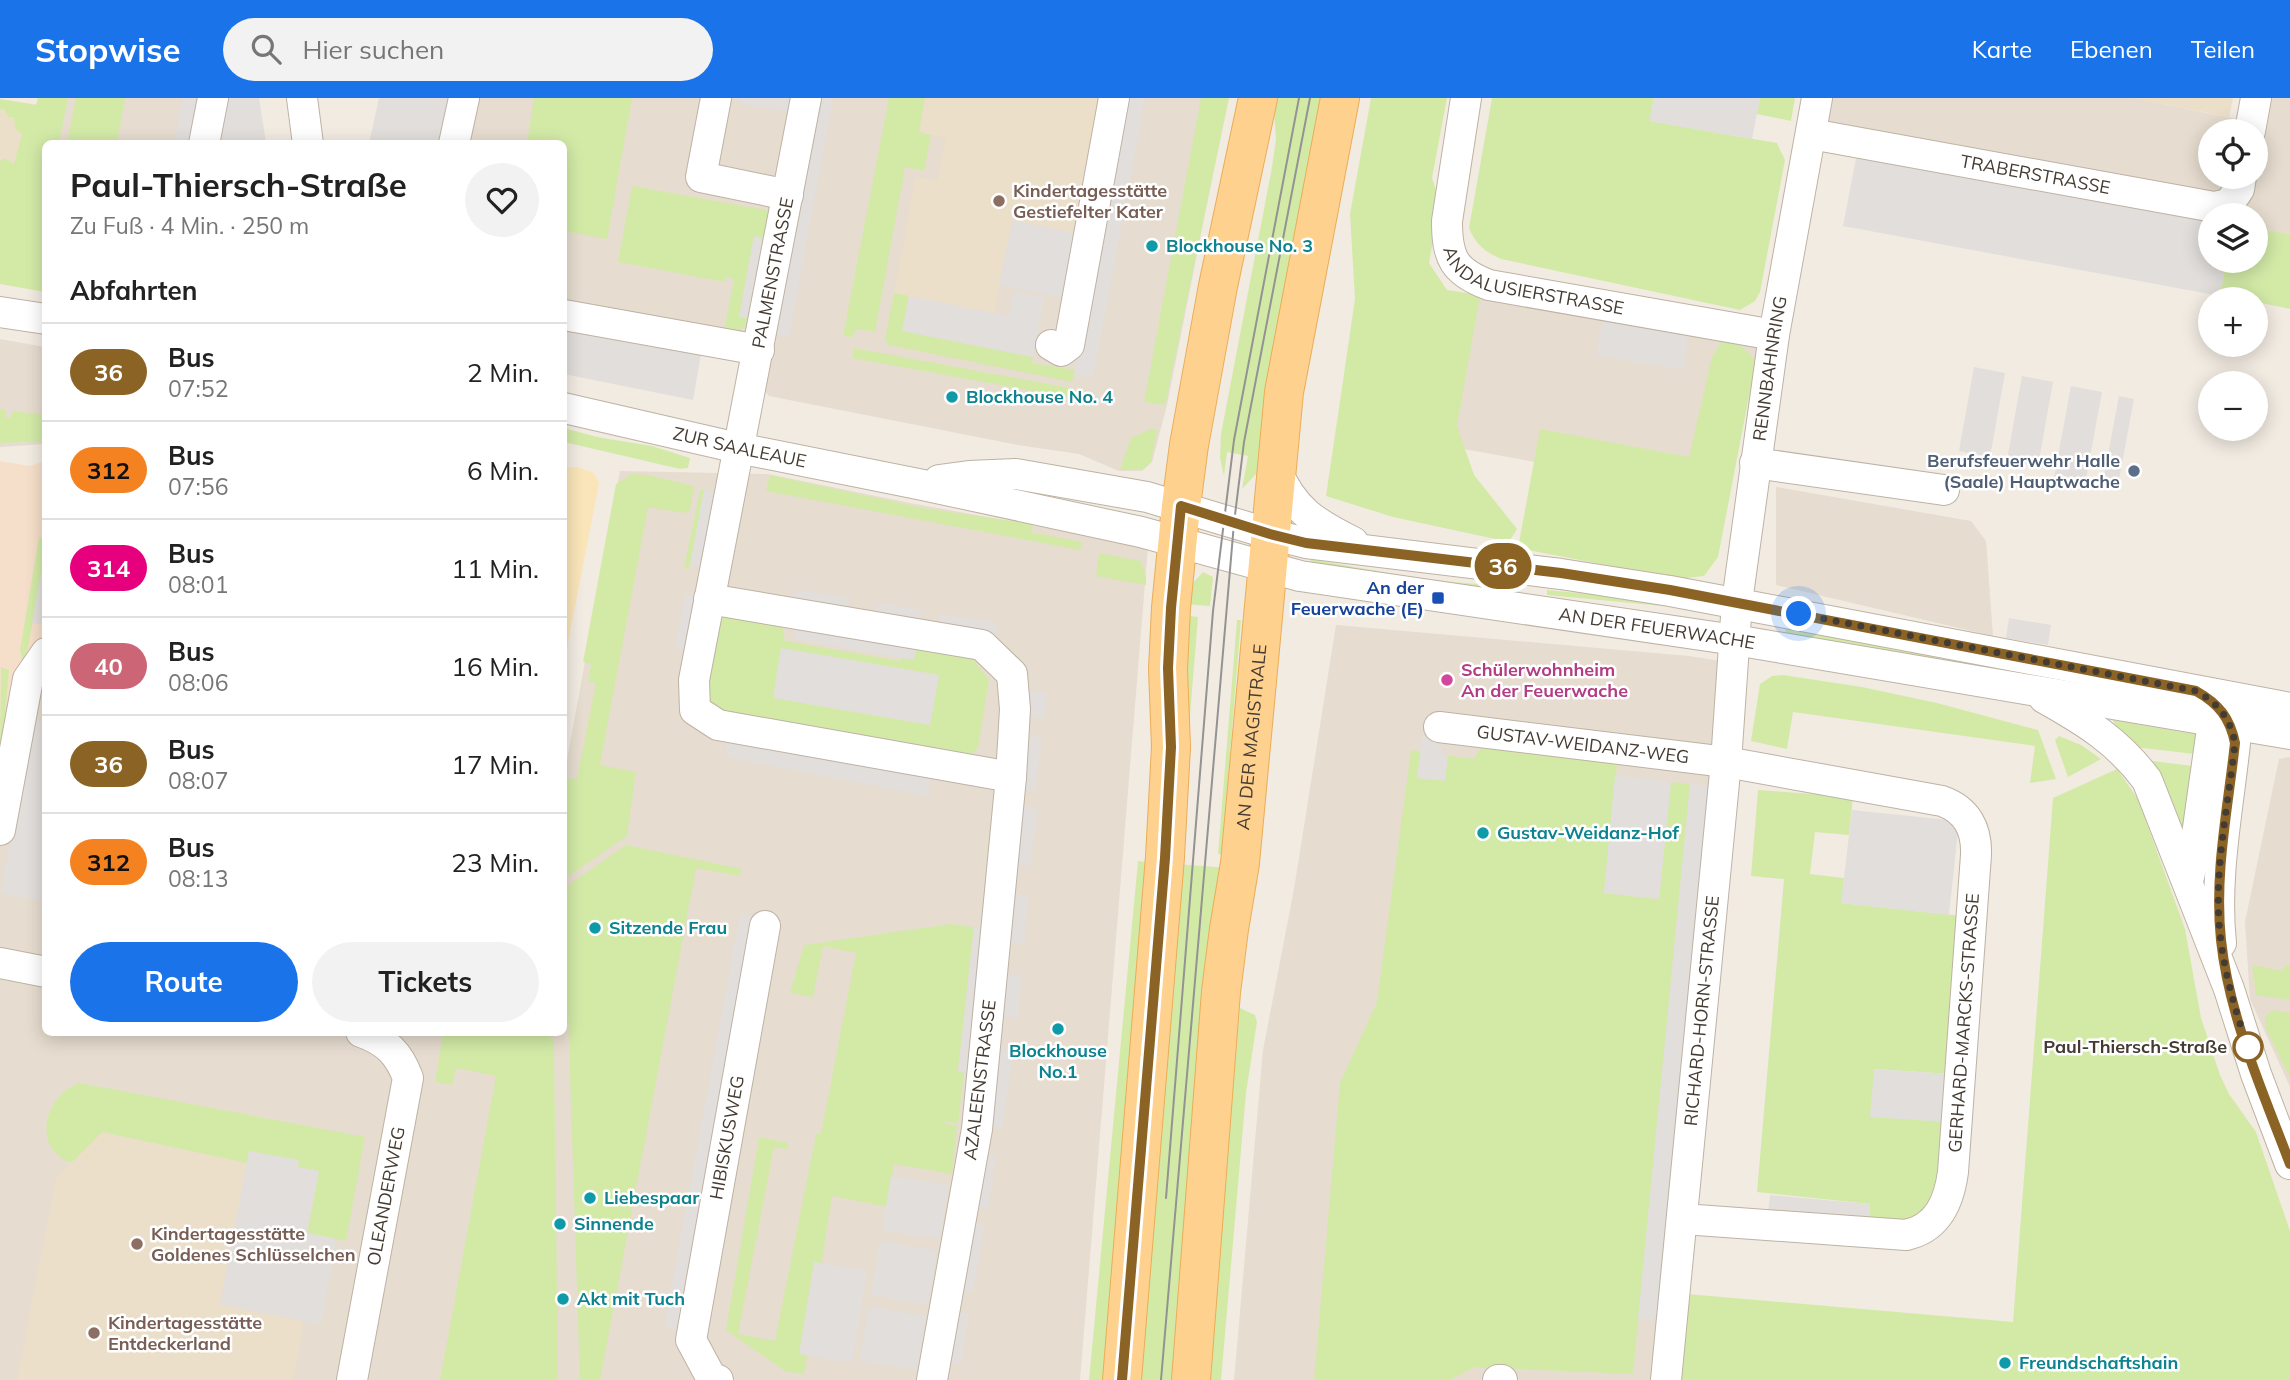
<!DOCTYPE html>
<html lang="de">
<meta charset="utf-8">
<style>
body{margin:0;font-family:Mulish,sans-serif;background:#f2f2f2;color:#222;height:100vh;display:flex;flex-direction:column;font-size:26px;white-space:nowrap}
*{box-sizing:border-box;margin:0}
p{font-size:23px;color:#767676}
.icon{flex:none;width:38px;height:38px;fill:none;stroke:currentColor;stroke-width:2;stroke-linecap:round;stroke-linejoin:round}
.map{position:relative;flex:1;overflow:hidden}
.drawer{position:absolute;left:42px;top:42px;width:525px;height:896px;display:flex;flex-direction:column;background:#fff;border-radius:10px;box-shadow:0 4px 18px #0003}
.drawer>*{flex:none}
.badge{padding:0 14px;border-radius:23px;font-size:24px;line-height:46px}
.fabs{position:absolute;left:2198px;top:21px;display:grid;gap:14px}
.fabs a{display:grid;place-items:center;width:70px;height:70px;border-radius:50%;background:#fff;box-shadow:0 4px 18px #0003;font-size:35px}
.you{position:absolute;width:35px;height:35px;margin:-18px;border:5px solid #fff;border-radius:50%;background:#1a73e8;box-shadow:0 0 0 10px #1a73e833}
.map>.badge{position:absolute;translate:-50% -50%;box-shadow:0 0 0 4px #fff}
h2{padding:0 28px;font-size:26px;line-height:63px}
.round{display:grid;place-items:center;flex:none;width:74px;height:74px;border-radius:37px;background:#f2f2f2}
.headline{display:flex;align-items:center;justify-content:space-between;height:119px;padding:0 28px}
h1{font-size:33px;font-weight:700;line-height:52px}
.primary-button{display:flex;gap:14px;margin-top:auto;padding:14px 28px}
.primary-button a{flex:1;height:80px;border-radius:42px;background:#1a73e8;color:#fff;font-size:28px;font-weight:700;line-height:80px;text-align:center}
.primary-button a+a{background:#f2f2f2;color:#222}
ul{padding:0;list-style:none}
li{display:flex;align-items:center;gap:21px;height:98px;padding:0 28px;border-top:2px solid #e0e0e0}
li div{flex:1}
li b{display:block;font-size:26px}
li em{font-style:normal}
li .badge{min-width:77px;font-weight:700;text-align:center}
header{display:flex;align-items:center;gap:42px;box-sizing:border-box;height:98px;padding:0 35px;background:#1a73e8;color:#fff}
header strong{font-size:33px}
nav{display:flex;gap:38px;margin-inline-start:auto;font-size:24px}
.search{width:490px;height:63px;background:#f2f2f2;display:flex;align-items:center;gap:18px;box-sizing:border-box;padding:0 24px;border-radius:38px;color:#767676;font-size:26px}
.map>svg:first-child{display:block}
.residential{fill:#e6dccf;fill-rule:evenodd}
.commercial{fill:#f6dfca}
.education{fill:#ecdfca}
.green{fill:#d3eaa7}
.sand{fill:#fae5b9}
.parking{fill:#e2dedb}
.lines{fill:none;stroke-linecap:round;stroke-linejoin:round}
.minor-casing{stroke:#beb2a4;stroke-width:32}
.major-casing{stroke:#eaad58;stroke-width:40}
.minor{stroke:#fff;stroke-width:30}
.major{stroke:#ffd18e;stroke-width:38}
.tram{stroke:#939393;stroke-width:2}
.line-casing{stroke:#fff;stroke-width:16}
.line{stroke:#8b6425;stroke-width:10}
.walk{stroke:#443b32;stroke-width:7;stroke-dasharray:0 12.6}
.education-dot{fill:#8d6e63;stroke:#fff;stroke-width:2.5}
.culture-dot{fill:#0f9aa8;stroke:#fff;stroke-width:2.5}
.service-dot{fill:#5c6f8a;stroke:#fff;stroke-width:2.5}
.transit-dot{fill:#1a4fb4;stroke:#fff;stroke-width:2.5}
.hotel-dot{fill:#d1479c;stroke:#fff;stroke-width:2.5}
.stop-dot{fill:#fff;stroke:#8b6425;stroke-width:3.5}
.labels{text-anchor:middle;stroke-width:5;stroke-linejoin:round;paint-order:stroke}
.street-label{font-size:18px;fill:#443b32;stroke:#fff}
.education-label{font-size:18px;font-weight:bold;fill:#785e54;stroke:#fff;text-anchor:start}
.culture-label{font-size:18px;font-weight:bold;fill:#0d838f;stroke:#fff;text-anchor:start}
.service-label{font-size:18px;font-weight:bold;fill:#4e5e75;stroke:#fff;text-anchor:end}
.transit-label{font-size:18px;font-weight:bold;fill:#164399;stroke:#fff;text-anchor:end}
.hotel-label{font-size:18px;font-weight:bold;fill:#b23c85;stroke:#fff;text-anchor:start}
.stop-label{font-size:18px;font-weight:bold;fill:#443b32;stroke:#fff;text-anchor:end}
</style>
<header>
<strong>Stopwise</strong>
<div class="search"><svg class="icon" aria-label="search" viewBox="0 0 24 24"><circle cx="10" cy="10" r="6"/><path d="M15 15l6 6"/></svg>Hier suchen</div>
<nav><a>Karte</a><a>Ebenen</a><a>Teilen</a></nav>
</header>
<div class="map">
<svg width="2290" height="1282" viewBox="0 0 2290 1282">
<rect width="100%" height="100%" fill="#f2ebe2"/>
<g class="residential">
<path d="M54 0H213L204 45 46 46 35 104Z"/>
<path d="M474 0H1228L1167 307 1152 364 1142 373H1119L1079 356 1018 347 769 298 716 238 564 209V46H466Z"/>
<path d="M1831 0H2133L2262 26 2267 0H2290V136L2256 130V117H2246L2248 104 1826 26ZM2210 33H2256V79H2210Z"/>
<path d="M1480 197 1759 246 1728 399 1447 348Z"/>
<path d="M0 241 45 249V346L0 349Z"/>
<path d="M620 373 768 376 910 405 1148 448 1080 1282H0V661L45 568 46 934H564V667L567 662Z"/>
<path d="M1776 389 1971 423 1986 443 1993 538 1776 487Z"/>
<path d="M1336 527 1689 558 1733 565 1666 1282H1234L1263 952 1294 791Z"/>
<path d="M2290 659V989L2250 901 2245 824 2279 661Z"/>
</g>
<path class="commercial" d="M0 363 30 368 46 363 45 568 0 661Z"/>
<g class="education">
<path d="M925 0H1104L1080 136 1012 122 994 215 894 195 916 79 937 83 946 40 919 34Z"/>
<path d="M2133 0H2233L2229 19Z"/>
<path d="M0 1 46 8 0 186Z"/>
<path d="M102 1034 247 1065 220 1207 304 1223 293 1282H17L56 1080Z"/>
</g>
<g class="green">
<path d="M38 0H68L59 45 46 46 45 194 0 186V63L5 60 14 66 22 36 15 31 14 19H9L4 11H0V1L36 7Z"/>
<path d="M76 0H125L117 45H67Z"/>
<path d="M534 0H632L607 141 564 133V46L527 45Z"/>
<path d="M889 0H925L919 34 931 37 924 73 905 69 875 234 856 231 853 239 843 238Z"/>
<path d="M1201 0H1229L1165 307 1144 304Z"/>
<path d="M1273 0H1328L1259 373 1242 391 1248 358 1227 354 1224 378 1220 360 1221 336 1272 69 1276 41Z"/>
<path d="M1371 0H1447L1432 80 1440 104 1429 165 1447 192 1480 197 1457 328 1474 377 1517 431 1509 444 1393 419 1326 398 1355 201 1350 116Z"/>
<path d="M1492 0H1654L1650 23 1777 45 1785 62 1760 194 1755 203 1740 212 1501 161C1484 153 1476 147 1469 130Z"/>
<path d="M1760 0H1795L1791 23 1757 16Z"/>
<path d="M632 88 776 114 767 141 754 139 739 218 752 221 737 235 723 239 734 181 724 178 726 184 618 164Z"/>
<path d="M2256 130 2290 136V211L2256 204V201L2220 198 2226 163H2256Z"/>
<path d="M894 195 909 198 903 233 1033 259 1032 265 1075 272 1072 284 889 247 885 242Z"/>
<path d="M1724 240 1741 248 1756 262 1718 459 1704 478 1678 481 1518 450 1540 331 1689 359 1712 259Z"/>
<path d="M854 250 1091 294 1088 303 852 260Z"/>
<path d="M0 311 6 312 5 319 11 320 13 313 45 317V343L0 345Z"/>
<path d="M564 330 597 339 652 348 690 360 688 370 680 371 564 344Z"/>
<path d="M1151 331 1157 332 1151 364 1144 371 1120 372 1131 340Z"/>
<path d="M632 376 648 377 694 388 690 412 684 415 648 409 600 667 636 674 627 738 564 781V680L577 681 596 585 588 584 591 566 583 564 616 386Z"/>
<path d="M770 377 923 410 1033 426 1031 434 1082 444 1080 452 766 393Z"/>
<path d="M700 392H704L690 467 688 471 684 470Z"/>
<path d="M39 439 45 440V463L24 568 20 552Z"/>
<path d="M1099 455 1141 463 1146 478V487L1096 478Z"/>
<path d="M1311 461C1373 472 1435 485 1497 487V493L1310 468Z"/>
<path d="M1203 474 1213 479 1210 508 1183 506 1191 487Z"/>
<path d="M1547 492 1663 503V508L1547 497Z"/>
<path d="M720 517 782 526 785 543 901 563 906 550 973 561 989 582 978 650 970 657 727 619 706 604Z"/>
<path d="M1181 517 1198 519 1179 753Z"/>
<path d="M1237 522H1241L1225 717 1232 757 1218 756Z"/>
<path d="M1787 528 2049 575 2046 586 1784 538Z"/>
<path d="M1 569 9 572 4 631 0 644Z"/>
<path d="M1783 577 1862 589 1937 605 2038 632 2056 681 2030 685 2035 648 1793 614 1787 651 1751 643 1760 586 1772 578Z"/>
<path d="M2113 622 2194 636 2199 639 2203 657 2134 649 2117 631Z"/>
<path d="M2059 638 2081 647 2101 661 2068 679 2055 642Z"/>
<path d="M1486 641 1618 657 1604 795 1659 801 1671 684 1690 686 1633 1276 1474 1269 1450 1282H1314L1340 985 1377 904 1411 652 1474 661Z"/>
<path d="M2145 662 2200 669 2189 752Z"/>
<path d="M2117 671 2138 701 2185 831 2201 920 2220 977 2229 996 2256 1034 2290 1133V1282H1666L1675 1195 2013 1224 2053 700Z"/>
<path d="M1758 692 1853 699 1849 737 1815 734 1810 776 1844 780 1842 805 1963 818 1949 976 1874 971 1946 1024 1939 1089 1918 1121 1869 1124 1870 1106 1757 1094 1784 781 1751 778Z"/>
<path d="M626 747 742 771 739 778 696 770 600 1282H580L564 790Z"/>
<path d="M1138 763 1145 764 1144 787 1106 1282H1089Z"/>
<path d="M1176 766 1229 770 1179 1282H1132Z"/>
<path d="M950 826 974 829 958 973 964 974 958 1025 937 1023 957 1028 952 1076 894 1066 887 1109 832 1098 804 1276 785 1273 726 1232 759 1039 788 1045 787 1051 774 1049 738 1236 775 1243 816 1036H821L856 855 823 848 813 899 790 895 804 847Z"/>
<path d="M2252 867 2283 873 2285 867 2290 868V902L2256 897Z"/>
<path d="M1240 910 1255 917 1257 924 1246 995 1221 1282H1208Z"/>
<path d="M2272 912 2290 915V980L2265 928V919Z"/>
<path d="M546 934 553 941 554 948 558 1282H440L496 978 456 970 452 987 435 984 443 935Z"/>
<path d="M80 985 365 1039 346 1143 307 1135 319 1073 298 1069 299 1063 249 1053 247 1065 102 1034 73 1063H65C59 1058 50 1051 48 1042 41 1018 58 992 80 985Z"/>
</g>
<path class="sand" d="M577 369 594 375 599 385 564 565V370Z"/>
<g class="parking">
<path d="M182 0H200L192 45 174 46Z"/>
<path d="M221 0H259L266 45 213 46Z"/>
<path d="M379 0H460L450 45 369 46Z"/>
<path d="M739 0H791L788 14 738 6Z"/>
<path d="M813 0H833L789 239 770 235Z"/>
<path d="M1125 0H1145L1093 280 1074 277Z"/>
<path d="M1654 0H1760L1752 41 1649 23Z"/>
<path d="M1857 55 2210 120V163H2226L2220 198 1843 128Z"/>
<path d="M1012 122 1080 136 1067 200 999 187Z"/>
<path d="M754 138 767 141 752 221 739 219Z"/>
<path d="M1014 193 1044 199 1033 259 902 233 909 198 1009 218Z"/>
<path d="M1603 217 1689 231 1683 272 1596 257Z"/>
<path d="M564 226 702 250 693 302 564 276Z"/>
<path d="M1974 269 2005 275 1990 359 1959 353Z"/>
<path d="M2022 278 2053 284 2038 368 2007 362Z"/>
<path d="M2071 288 2102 294 2085 386 2054 380Z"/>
<path d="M2119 298 2134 301 2117 392 2102 389Z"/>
<path d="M704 392 720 395 706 470 690 467Z"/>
<path d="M45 453V527L32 525Z"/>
<path d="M795 491 850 500 848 516 793 506Z"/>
<path d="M685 496 700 498 690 553 675 550Z"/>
<path d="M876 505 923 512 921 525 874 518Z"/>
<path d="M940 516 997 525 995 539 938 529Z"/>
<path d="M2009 520 2051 527 2048 547 2006 540Z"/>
<path d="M797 523 917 544 914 562 794 541Z"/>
<path d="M781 550 939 577 930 627 773 600Z"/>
<path d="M1029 593 1046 594 1045 620H1027Z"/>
<path d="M1425 618 1441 620V656L1448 657 1445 683 1417 680Z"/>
<path d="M33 622 45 624V803L1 795Z"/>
<path d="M1026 638 1042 639 1035 693 1020 691Z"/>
<path d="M728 641 931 680 928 698 725 659Z"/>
<path d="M1615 677 1671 684 1659 801 1604 795Z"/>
<path d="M1690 686 1712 688 1662 1223 1638 1221Z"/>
<path d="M1022 708 1038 710 1030 769 1014 767Z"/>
<path d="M1852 712 1959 723 1949 817 1841 805Z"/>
<path d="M1013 797 1028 798 1024 846 1009 845Z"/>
<path d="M740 816 755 819 679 1232 664 1229Z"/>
<path d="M974 829 992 831 977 976 958 974Z"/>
<path d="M1005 876 1022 877 1018 920 1001 919Z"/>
<path d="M998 949 1014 952 1002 1031 985 1028Z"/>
<path d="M1874 971 1949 976 1946 1024 1870 1019Z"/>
<path d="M249 1053 299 1062 298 1069 319 1073 307 1135 336 1141 321 1226 220 1207Z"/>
<path d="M981 1056 996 1058 988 1111 974 1109Z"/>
<path d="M891 1078 949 1087 940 1141 882 1132Z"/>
<path d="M1770 1097 1870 1106 1869 1124 1768 1115Z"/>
<path d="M970 1125 985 1127 973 1194 958 1192Z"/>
<path d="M880 1143 937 1153 928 1206 871 1197Z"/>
<path d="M814 1164 867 1173 852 1265 799 1256Z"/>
<path d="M869 1209 926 1218 917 1272 860 1262Z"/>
<path d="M954 1213 969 1216 961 1266 946 1263Z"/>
</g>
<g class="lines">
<g class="minor-casing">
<g id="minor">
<path d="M302 0 308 46"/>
<path d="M716 0 701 79 788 97"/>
<path d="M806 0 694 582 695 612 718 627 1011 679"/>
<path id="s1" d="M1466 0 1447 123C1447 160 1454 174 1489 187L1774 237"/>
<path d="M2250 33 2256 0"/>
<path id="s2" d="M1811 36 2214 109 2229 106 2239 91 2241 79"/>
<path d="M204 46 213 0"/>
<path d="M454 46 464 0"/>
<path d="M0 214 46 221"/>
<path d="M564 217 759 252"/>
<path d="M1051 247 1061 253 1069 247 1114 0"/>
<path id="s3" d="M564 310 738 350 918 386 1141 434 1300 478 1735 542 2290 636"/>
<path d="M1755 365 1944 392"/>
<path d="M1276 371C1293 412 1315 425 1353 444"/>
<path d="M939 382 969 378 1016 376 1147 399 1270 436 1306 445 1561 476 1670 493 2290 610"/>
<path d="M709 501 982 547 1012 576 1015 611 1011 679 977 1031 932 1282"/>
<path d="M2044 600C2085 623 2118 643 2147 682L2229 891 2256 976 2290 1066"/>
<path id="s4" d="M1439 629 1726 664 1942 703C1967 712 1977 731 1976 757L1953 1074C1949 1104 1938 1130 1906 1137L1683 1121"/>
<path d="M0 732 28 581 46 555"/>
<path d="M2188 783 2194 758 2213 624"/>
<path d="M2221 845C2214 779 2228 712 2235 645L2231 626 2222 612"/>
<path d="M0 865 46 874"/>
<path id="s5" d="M352 1282 408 980C399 956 387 943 361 934"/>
<path id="s6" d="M718 1282 712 1281 691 1242 765 828"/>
<path d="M1498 1282H1502"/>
<path id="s7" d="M1666 1282 1726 664 1737 504 1774 237 1817 0"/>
</g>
</g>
<g class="major-casing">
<g id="major">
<path d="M1122 1282 1165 759 1171 649 1168 571 1171 510 1181 408 1189 347 1218 188 1258 0"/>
<path id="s8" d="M1191 1282 1221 894 1229 831 1240 765 1284 294 1340 0"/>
</g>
</g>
<use href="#minor" class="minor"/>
<use href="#major" class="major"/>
<g class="tram">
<path d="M1166 1100 1213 513 1234 342 1299 0"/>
<path d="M1161 1282 1234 425 1244 344 1310 0"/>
</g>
</g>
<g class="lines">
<g class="line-casing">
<path id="line" d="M1122 1282 1165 760 1171 649 1168 570 1171 510 1181 408 1270 436 1306 445 1561 475 1670 492 2196 593C2219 606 2230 620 2235 645 2228 710 2214 776 2221 842 2229 919 2263 994 2290 1066"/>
</g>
<use href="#line" class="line"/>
<path class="walk" d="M1799 516 2196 593C2219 606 2230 620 2235 645 2228 711 2212 778 2221 844 2226 881 2236 915 2248 949"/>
</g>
<g class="education-dot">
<circle cx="999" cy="103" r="7"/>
<circle cx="137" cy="1146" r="7"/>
<circle cx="94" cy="1235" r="7"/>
</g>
<g class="culture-dot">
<circle cx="1152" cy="148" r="7"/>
<circle cx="952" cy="299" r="7"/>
<circle cx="1483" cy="735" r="7"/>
<circle cx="595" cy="830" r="7"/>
<circle cx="1058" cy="931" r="7"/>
<circle cx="590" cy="1100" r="7"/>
<circle cx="560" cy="1126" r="7"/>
<circle cx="563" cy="1201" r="7"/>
<circle cx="2005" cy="1265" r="7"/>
</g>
<circle class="service-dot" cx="2134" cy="373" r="7"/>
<rect class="transit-dot" x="1431" y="493" width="14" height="14" rx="3.5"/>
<circle class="hotel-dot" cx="1447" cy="582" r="7"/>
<circle class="stop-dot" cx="2248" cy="949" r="14"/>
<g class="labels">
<g class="street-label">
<text dy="6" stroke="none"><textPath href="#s2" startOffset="228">TRABERSTRASSE</textPath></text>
<text transform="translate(773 175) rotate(-79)" y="6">PALMENSTRASSE</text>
<text dy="6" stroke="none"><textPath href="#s1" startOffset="248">ANDALUSIERSTRASSE</textPath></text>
<text dy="6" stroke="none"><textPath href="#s7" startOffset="1017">RENNBAHNRING</textPath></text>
<text dy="6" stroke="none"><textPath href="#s3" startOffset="180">ZUR SAALEAUE</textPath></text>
<text dy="6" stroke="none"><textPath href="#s3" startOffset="1116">AN DER FEUERWACHE</textPath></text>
<text dy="6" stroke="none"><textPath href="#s8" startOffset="646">AN DER MAGISTRALE</textPath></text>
<text dy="6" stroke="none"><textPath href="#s4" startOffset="145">GUSTAV-WEIDANZ-WEG</textPath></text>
<text dy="6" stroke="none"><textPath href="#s7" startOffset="371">RICHARD-HORN-STRASSE</textPath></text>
<text transform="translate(1964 925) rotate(-86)" y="6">GERHARD-MARCKS-STRASSE</text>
<text transform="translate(980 982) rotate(-83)" y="6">AZALEENSTRASSE</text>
<text dy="6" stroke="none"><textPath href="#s6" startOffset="256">HIBISKUSWEG</textPath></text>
<text dy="6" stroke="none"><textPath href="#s5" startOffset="187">OLEANDERWEG</textPath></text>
</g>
<g class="education-label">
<text x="1013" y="99">Kindertagesstätte<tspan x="1013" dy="21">Gestiefelter Kater</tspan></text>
<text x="151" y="1142">Kindertagesstätte<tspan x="151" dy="21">Goldenes Schlüsselchen</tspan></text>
<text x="108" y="1231">Kindertagesstätte<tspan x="108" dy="21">Entdeckerland</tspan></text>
</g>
<g class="culture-label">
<text x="1166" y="154">Blockhouse No. 3</text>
<text x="966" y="305">Blockhouse No. 4</text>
<text x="1497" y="741">Gustav-Weidanz-Hof</text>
<text x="609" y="836">Sitzende Frau</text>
<text x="1058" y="959" text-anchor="middle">Blockhouse<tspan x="1058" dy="21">No.1</tspan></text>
<text x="604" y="1106">Liebespaar</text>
<text x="574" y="1132">Sinnende</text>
<text x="577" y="1207">Akt mit Tuch</text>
<text x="2019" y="1271">Freundschaftshain</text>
</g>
<g class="service-label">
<text x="2120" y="369">Berufsfeuerwehr Halle<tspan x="2120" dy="21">(Saale) Hauptwache</tspan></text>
</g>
<g class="transit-label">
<text x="1424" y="496">An der<tspan x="1424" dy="21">Feuerwache (E)</tspan></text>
</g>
<g class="hotel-label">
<text x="1461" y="578">Schülerwohnheim<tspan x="1461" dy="21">An der Feuerwache</tspan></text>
</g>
<g class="stop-label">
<text x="2227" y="955">Paul-Thiersch-Straße</text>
</g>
</g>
</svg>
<div class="fabs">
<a><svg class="icon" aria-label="locate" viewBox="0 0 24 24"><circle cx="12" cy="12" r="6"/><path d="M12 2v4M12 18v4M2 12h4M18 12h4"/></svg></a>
<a><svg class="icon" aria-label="layers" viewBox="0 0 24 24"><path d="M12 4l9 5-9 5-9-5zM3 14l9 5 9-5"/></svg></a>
<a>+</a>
<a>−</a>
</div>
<div class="you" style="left:1799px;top:516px"></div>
<b class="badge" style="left:1503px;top:468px;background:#8b6425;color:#fff">36</b>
<section class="drawer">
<div class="headline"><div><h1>Paul-Thiersch-Straße</h1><p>Zu Fuß · 4 Min. · 250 m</p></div><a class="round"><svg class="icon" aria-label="heart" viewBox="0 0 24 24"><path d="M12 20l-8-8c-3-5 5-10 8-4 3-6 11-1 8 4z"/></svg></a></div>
<h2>Abfahrten</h2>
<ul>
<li><span class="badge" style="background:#8b6425;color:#fff">36</span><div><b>Bus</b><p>07:52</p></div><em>2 Min.</em></li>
<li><span class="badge" style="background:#f58220;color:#111">312</span><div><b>Bus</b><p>07:56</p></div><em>6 Min.</em></li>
<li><span class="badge" style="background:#e6007e;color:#fff">314</span><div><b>Bus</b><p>08:01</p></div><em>11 Min.</em></li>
<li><span class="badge" style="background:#c67;color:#fff">40</span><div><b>Bus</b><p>08:06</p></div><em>16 Min.</em></li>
<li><span class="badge" style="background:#8b6425;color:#fff">36</span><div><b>Bus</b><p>08:07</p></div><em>17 Min.</em></li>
<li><span class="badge" style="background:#f58220;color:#111">312</span><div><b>Bus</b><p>08:13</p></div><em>23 Min.</em></li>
</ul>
<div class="primary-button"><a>Route</a><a>Tickets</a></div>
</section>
</div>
